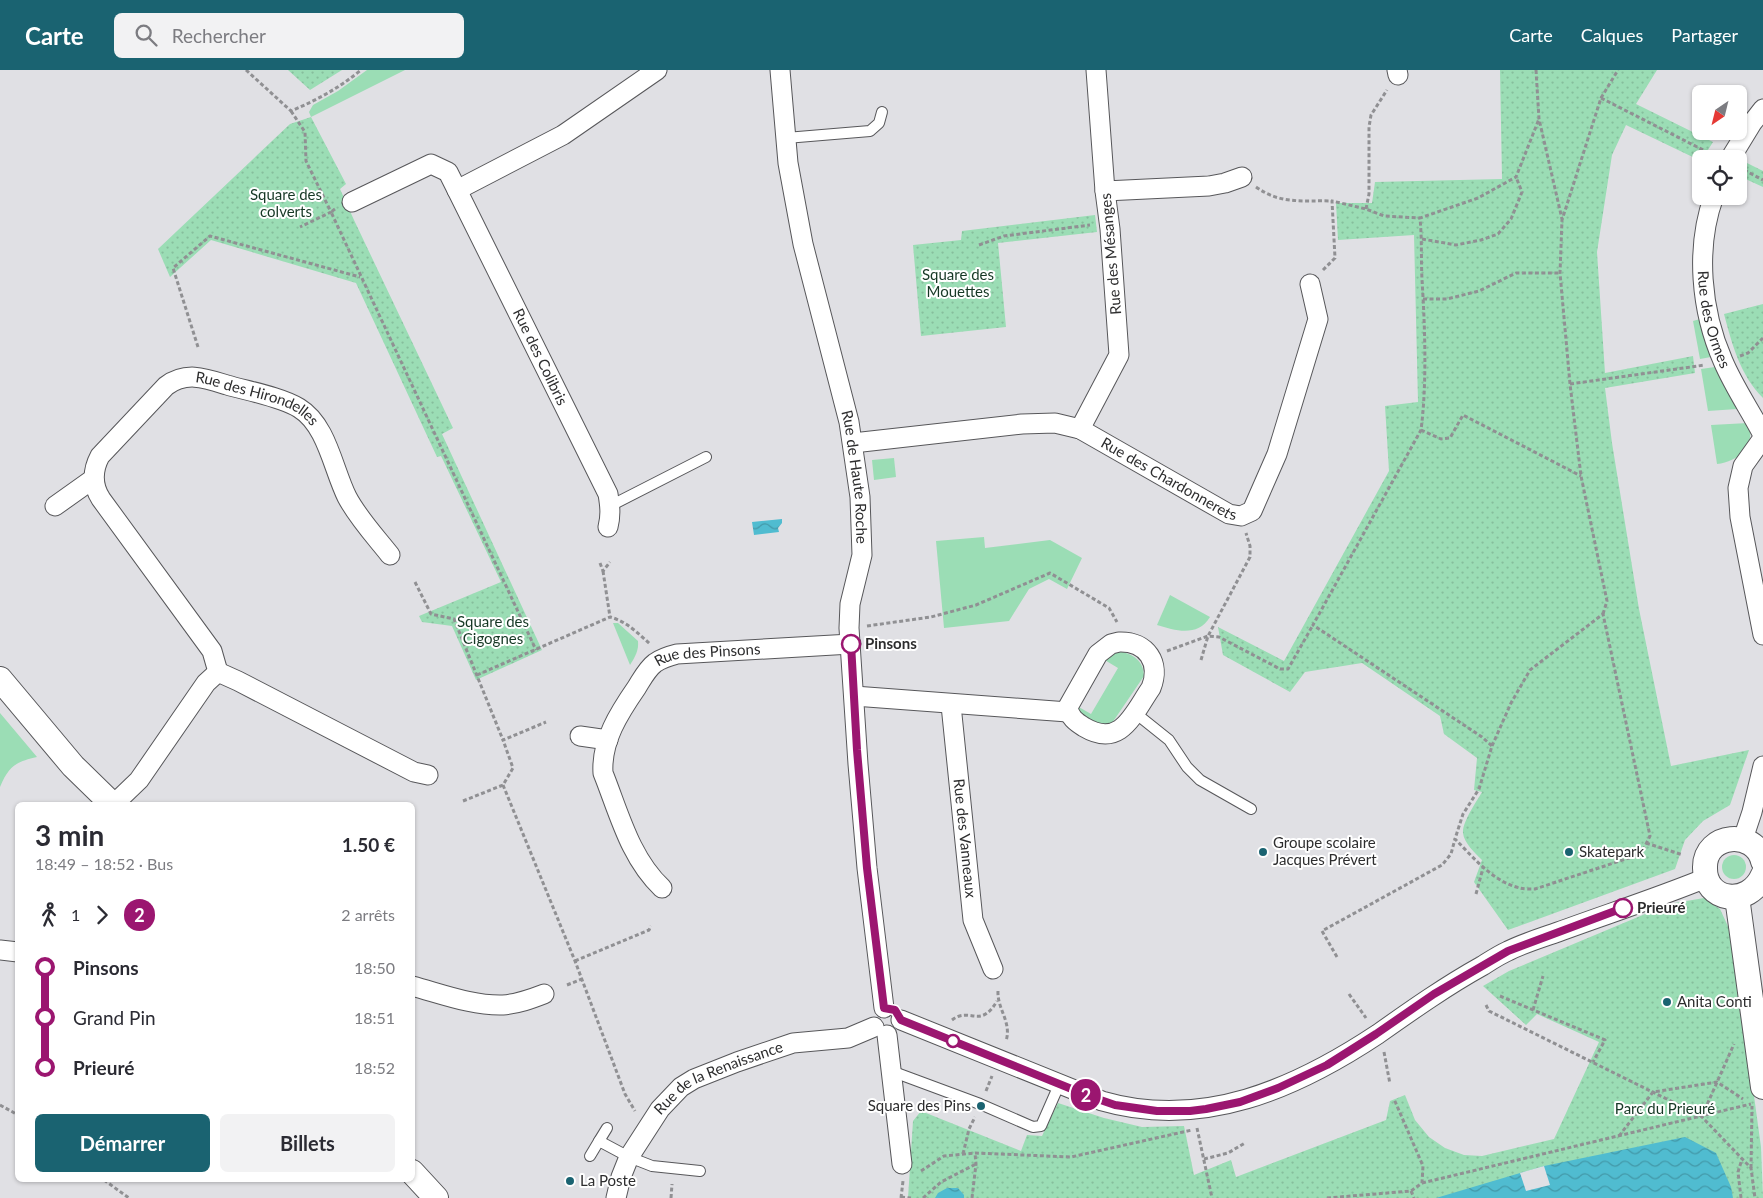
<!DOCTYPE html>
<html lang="fr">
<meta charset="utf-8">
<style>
body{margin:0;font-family:Lato,sans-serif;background:#f2f2f3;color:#2b2b33;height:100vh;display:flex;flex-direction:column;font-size:19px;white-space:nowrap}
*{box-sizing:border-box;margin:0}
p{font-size:16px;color:#7c7c81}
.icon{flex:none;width:28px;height:28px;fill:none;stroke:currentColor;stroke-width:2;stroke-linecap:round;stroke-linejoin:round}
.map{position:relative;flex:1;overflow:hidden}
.sheet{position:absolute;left:15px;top:732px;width:400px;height:380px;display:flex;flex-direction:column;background:#fff;border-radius:8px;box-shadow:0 1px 4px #0004}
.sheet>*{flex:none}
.badge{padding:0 10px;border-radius:16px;font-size:18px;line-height:32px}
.needle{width:32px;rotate:215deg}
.tools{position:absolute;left:1692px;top:15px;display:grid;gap:10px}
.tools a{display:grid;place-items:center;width:55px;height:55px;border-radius:8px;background:#fff;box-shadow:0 1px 4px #0004;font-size:25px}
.map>.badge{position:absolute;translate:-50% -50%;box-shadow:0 0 0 2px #fff}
.legs{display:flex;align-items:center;gap:8px;height:55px;padding:0 20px;font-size:16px}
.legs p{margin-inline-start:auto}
.overview{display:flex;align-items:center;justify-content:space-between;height:85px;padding:0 20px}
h1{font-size:28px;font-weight:700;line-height:38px}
.button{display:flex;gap:10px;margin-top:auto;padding:10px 20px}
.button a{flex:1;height:58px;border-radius:8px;background:#1a6371;color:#fff;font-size:20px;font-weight:700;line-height:58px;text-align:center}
.button a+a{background:#f2f2f3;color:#2b2b33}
ul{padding:0 20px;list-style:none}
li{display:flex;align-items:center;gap:18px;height:50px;font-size:19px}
li i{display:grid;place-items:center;width:8px;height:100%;margin:0 6px;background:currentColor}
li i::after{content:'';width:12px;height:12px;margin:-6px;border:4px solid;border-radius:50%;background:#fff}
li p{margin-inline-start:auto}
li:first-child i{background:linear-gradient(#0000 50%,currentColor 0)}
li:last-child i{background:linear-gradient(currentColor 50%,#0000 0)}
header{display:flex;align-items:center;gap:30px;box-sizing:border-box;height:70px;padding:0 25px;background:#1a6371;color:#fff}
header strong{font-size:24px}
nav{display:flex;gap:28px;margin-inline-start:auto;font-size:18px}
.search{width:350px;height:45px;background:#f2f2f3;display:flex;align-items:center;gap:12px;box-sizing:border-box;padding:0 18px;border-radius:8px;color:#7c7c81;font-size:19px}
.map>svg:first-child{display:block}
.green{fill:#9bddb5}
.park{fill:url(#park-dots)}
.water{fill:url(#water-waves)}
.pier{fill:#e0e0e4}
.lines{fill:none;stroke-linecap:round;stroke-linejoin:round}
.service-casing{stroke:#57575a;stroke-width:12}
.minor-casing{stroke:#57575a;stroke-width:21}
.tertiary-casing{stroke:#57575a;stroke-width:26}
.path{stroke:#909093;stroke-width:3;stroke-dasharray:4 2.5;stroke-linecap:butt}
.service{stroke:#fff;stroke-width:10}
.minor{stroke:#fff;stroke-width:19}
.tertiary{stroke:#fff;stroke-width:24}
.line-1-casing{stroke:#fff;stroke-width:11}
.line-1{stroke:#9b1670;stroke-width:8}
.stop-1-dot{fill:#fff;stroke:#9b1670;stroke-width:2.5}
.poi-dot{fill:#1a6371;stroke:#fff;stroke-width:2}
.labels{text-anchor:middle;stroke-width:4;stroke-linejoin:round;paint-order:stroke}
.park-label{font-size:15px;fill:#163825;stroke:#fff}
.street-label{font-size:15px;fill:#2d2d2e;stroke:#fff}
.stop-label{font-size:15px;font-weight:bold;fill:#2d2d2e;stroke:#fff;text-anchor:start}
.poi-label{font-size:15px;fill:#2d2d2e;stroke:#fff;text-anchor:start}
</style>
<header>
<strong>Carte</strong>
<div class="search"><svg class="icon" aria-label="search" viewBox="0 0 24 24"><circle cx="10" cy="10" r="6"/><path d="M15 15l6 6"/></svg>Rechercher</div>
<nav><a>Carte</a><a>Calques</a><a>Partager</a></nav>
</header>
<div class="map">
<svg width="1763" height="1128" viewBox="0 0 1763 1128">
<defs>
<pattern id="park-dots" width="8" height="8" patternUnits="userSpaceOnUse" patternTransform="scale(1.25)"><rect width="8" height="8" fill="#9bddb5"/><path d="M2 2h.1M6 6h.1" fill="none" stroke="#86be9c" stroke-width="1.8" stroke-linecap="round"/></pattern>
<pattern id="water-waves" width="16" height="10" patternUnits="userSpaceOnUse" patternTransform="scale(1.25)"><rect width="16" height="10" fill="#50bcd0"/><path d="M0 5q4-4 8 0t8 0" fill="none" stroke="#4399a9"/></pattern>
</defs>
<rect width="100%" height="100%" fill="#e0e0e4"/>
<g class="green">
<path d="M367 0H405L311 47 309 42 313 35 338 21Z"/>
<path d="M1700 249 1711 287 1700 289 1693 251Z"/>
<path d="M1715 297 1737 339 1708 341 1701 299Z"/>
<path d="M1748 353C1757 375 1738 392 1717 394L1711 355Z"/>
<path d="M894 388 896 407 874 410 872 390Z"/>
<path d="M984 467 985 478 1050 470 1082 488 1067 519 1049 509 1029 519 1009 551 944 558 936 471Z"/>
<path d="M1170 525 1210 547C1198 567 1176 561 1157 555Z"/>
<path d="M613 553H618L638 571C639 580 635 587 630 595Z"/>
<path d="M1119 581C1133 584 1144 591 1144 606L1110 656H1096L1077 641V636L1091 644 1118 598 1103 589 1106 585Z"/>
<path d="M0 643 37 687C15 692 9 696 0 717Z"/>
<circle cx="1734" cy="797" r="12"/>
</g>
<g class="park">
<path d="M288 0H342L310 20Z"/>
<path d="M1500 0H1657L1636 34 1713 72 1701 91 1626 55 1612 85 1597 182 1605 303 1693 286 1695 303 1605 318 1612 373 1639 539 1671 696 1749 680 1730 735 1703 751 1685 770 1675 799 1508 860 1474 812 1482 790C1475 783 1464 773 1463 763 1462 752 1477 731 1482 722L1474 720 1477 688 1444 664 1440 646 1362 593 1305 602 1290 622 1223 585 1218 557 1284 591 1389 401 1385 336 1418 332 1414 165 1338 170 1336 133H1372L1375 112 1502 109Z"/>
<path d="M311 47 346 114 340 119 354 150 453 358 442 364 542 580 476 610 452 556 422 552 419 546 501 512 443 390 441 386 437 387 356 213 211 170 170 207 158 179 290 54Z"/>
<path d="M1747 93 1763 101V117L1739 106Z"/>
<path d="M1095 145 1097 162 998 173 1006 257 921 266 913 175 961 170 962 161Z"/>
<path d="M1763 234V328C1740 305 1732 274 1724 244Z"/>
<path d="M1704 828 1720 839 1732 865 1761 1077 1763 1128H908L913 1051 921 1041 1021 1081 1027 1065 1042 1066 1058 1033 1104 1048 1142 1057 1184 1056 1194 1105 1231 1090 1236 1107 1386 1050 1390 1031 1405 1025 1415 1050 1429 1067 1445 1078 1464 1085 1482 1086 1554 1069 1599 972 1537 944 1526 955 1483 916 1509 901 1669 834Z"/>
</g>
<g class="water">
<path d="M782 449V453L778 458 779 462 754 465 752 452Z"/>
<path d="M1685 1067 1716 1083 1731 1117 1733 1128H1436L1544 1096Z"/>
<path d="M947 1118H958L964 1125V1128H935L938 1123Z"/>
</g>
<path class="pier" d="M1544 1096 1550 1115 1526 1121 1520 1103Z"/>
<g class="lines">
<g class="service-casing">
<g id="service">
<path d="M786 68 870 61 879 53 882 42"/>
<path d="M610 436 706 387"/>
<path d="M1134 642 1169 670 1187 697 1200 710 1251 739"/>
<path d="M891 1001 980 1034 1033 1057 1041 1056 1059 1015"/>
<path d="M599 1071 607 1058"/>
<path d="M590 1086 599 1071 629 1087 652 1096 700 1101"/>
</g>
</g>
<g class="minor-casing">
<g id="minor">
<path id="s1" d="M780 0 788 93 803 174 849 352 860 427 862 485 850 534 849 558 858 694 867 798 884 938"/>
<path d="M1397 0 1398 5"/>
<path d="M1730 89 1752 53 1763 39"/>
<path d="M1105 121 1209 116 1225 113 1242 107"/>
<path id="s2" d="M1714 126C1695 178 1701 241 1723 291 1734 317 1750 340 1763 365"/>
<path d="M352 132 431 94 448 102 457 120"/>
<path d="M1080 359 1119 285 1110 159 1105 121 1096 0"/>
<path d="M1763 368 1743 396 1738 418 1740 447 1763 565"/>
<path id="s3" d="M853 373 1022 354 1055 353 1080 359 1229 444 1241 446 1252 441 1277 384 1318 249 1310 214"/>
<path d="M55 436 93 409"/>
<path d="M608 457C611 445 610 436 608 424L457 120 563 65 657 0"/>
<path d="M1119 572C1147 571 1161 593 1151 618 1133 644 1121 679 1084 657 1076 652 1069 647 1068 637L1098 584 1111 574Z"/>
<path d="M218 602 238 611 414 702 428 705"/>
<path d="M854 626 1068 642"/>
<path id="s4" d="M951 635 973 850 993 899"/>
<path d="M580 666 608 670"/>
<path id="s5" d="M113 735 139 710 206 613 218 602 212 581 101 429C92 415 92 401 100 386L166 316C186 301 205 308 227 315 248 321 281 327 299 338 327 355 333 399 347 427 358 448 375 466 390 485"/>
<path d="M1743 769 1752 742 1763 696"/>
<path id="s6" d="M662 818C630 788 619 743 603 703 601 671 619 643 637 617 642 609 647 599 655 593 662 588 669 586 677 584L851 574"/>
<path d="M0 880 18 882"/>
<path d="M412 916C442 924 473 936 503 935 518 934 531 929 544 924"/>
<path d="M901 950 1102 1031C1202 1060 1295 1019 1378 964 1412 940 1446 916 1482 896 1490 891 1499 885 1508 881 1524 873 1541 868 1558 862 1607 844 1657 828 1706 808"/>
<path d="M887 965 902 1094"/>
<path id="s7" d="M616 1128 621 1107 629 1087 660 1039 681 1017 694 1009 737 992 793 973 848 968 874 957"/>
</g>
</g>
<g class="tertiary-casing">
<g id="tertiary">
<path d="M0 609 73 696 113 735"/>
<path d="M1763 791C1755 759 1705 763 1705 797 1704 832 1749 838 1763 805"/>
<path d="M1737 827 1763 1017"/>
<path d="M412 1102 436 1128"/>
</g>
</g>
<g class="path">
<path d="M246 0 291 41C317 30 339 18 361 0"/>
<path d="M1536 0 1539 49 1562 149"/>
<path d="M1601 28 1618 0"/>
<path d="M291 41 305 62 306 91 331 142 300 157"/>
<path d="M1744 100 1763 110"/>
<path d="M1256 117C1281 135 1304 130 1332 131"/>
<path d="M335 139 331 142 536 580"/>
<path d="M1366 139 1369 124V57L1371 45 1387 20"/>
<path d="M1422 169 1456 175 1481 170 1498 164 1511 149 1522 122 1516 107"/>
<path d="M979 175 1004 166 1090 155"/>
<path d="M1323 200 1335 188 1332 131 1366 139 1384 146 1420 148"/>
<path d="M1423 229H1447L1479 221 1516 203H1560"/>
<path d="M198 277 173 198 210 166 360 207"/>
<path d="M1740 286 1748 283 1763 268"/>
<path d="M1570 314 1705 295"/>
<path d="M1421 360 1441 369 1450 368 1463 345 1581 406"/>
<path d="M600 493 603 501 610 492"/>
<path d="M603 501 610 547"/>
<path d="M415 512 431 544 454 549 503 670"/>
<path d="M1603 544 1607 531 1581 406 1570 314 1560 203 1562 150 1601 28 1711 84"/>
<path d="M867 556 931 547 976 535 1050 503 1109 538 1117 552"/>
<path d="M1167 581 1208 566 1219 567 1280 599H1288L1313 555"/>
<path d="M1201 590 1208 566 1250 487V476L1246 463"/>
<path d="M477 605 610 547C626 551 639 564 650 574"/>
<path d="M1492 676 1511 633 1530 600 1603 544 1650 766 1641 784 1535 819C1530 819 1524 819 1520 818 1493 812 1473 787 1455 769L1463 744 1479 719 1492 676 1482 667 1313 555 1421 360C1427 314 1425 257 1422 210 1421 189 1422 169 1420 148L1478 128 1516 107 1539 49"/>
<path d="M503 715 575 891 625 1024 635 1041"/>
<path d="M463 731 503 715 513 698 503 670 546 652"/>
<path d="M1646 773 1683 785"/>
<path d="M1476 824 1483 798"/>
<path d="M1337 887 1322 861 1442 795 1451 784 1455 769"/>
<path d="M575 891 649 860 651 856"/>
<path d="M567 915 582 909"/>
<path d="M998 921C997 939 1012 952 1006 971"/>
<path d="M1349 924 1366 948"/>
<path d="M1500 926 1605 970 1593 992"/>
<path d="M1486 935 1489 941 1701 1046 1751 1034"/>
<path d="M1533 940 1543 906"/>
<path d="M952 950C970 936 980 960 997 931"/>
<path d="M1384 982 1390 1014"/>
<path d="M986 1021 992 1006"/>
<path d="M0 1035 18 1045"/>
<path d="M1702 1046 1734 974"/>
<path d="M1197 1058 1212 1128"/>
<path d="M1619 1066 1653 1022 1717 1012 1743 1029"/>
<path d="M963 1084 969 1059 975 1047"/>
<path d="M1204 1089 1228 1083 1245 1073"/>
<path d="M1751 1098 1752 1036"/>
<path d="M921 1101 944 1086 975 1083 1071 1087 1192 1060"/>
<path d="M104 1110 129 1128"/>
<path d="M1422 1113 1701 1046 1751 1098 1755 1128"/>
<path d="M1411 1121 1414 1128"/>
<path d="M901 1127 911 1128"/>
<path d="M671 1128 672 1114"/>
<path d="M901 1128 903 1111"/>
<path d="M923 1128 941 1112 976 1094"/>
<path d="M972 1128 976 1094 975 1083"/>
<path d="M1327 1128 1411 1121 1422 1113 1423 1096 1394 1029"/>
<path d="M1741 1128 1738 1102 1742 1089"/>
</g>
<use href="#service" class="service"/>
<use href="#minor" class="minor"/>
<use href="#tertiary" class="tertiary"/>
</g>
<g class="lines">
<g class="line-1-casing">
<path id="line-1" d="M851 574 857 680 867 798 884 938 895 940 901 950 1089 1026 1115 1035 1157 1041H1190L1206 1039 1240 1032 1278 1018 1327 995 1376 964 1434 924 1508 881 1623 838"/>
</g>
<use href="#line-1" class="line-1"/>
</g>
<g class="stop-1-dot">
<circle cx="851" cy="574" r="9"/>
<circle cx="1623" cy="838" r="9"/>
<circle cx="953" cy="971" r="6"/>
</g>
<g class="poi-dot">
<circle cx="1263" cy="782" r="5"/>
<circle cx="1569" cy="782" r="5"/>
<circle cx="1667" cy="932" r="5"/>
<circle cx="981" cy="1036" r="5"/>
<circle cx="570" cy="1111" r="5"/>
</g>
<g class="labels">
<g class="park-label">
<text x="286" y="130">Square des<tspan x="286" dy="17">colverts</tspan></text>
<text x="958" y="210">Square des<tspan x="958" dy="17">Mouettes</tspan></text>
<text x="493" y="557">Square des<tspan x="493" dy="17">Cigognes</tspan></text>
<text x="1665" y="1044">Parc du Prieuré</text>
</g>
<g class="street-label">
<text transform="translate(1111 184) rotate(-95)" y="5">Rue des Mésanges</text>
<text dy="5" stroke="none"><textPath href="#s2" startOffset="126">Rue des Ormes</textPath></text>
<text transform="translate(540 287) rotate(64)" y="5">Rue des Colibris</text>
<text dy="5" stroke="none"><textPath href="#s5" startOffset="619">Rue des Hirondelles</textPath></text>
<text dy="5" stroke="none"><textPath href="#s3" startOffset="331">Rue des Chardonnerets</textPath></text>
<text dy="5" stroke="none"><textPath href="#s1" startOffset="415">Rue de Haute Roche</textPath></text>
<text dy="5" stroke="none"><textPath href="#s6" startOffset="309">Rue des Pinsons</textPath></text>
<text dy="5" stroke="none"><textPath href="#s4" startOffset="134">Rue des Vanneaux</textPath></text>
<text dy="5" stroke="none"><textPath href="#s7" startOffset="168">Rue de la Renaissance</textPath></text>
</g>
<g class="stop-label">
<text x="865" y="579">Pinsons</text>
<text x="1637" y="843">Prieuré</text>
</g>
<g class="poi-label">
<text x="1273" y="778">Groupe scolaire<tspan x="1273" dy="17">Jacques Prévert</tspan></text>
<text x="1579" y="787">Skatepark</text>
<text x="1677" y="937">Anita Conti</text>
<text x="971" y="1041" text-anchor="end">Square des Pins</text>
<text x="580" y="1116">La Poste</text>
</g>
</g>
</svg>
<div class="tools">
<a><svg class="needle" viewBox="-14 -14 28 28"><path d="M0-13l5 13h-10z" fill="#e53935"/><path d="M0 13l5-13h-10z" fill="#7c7c81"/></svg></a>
<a><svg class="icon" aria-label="locate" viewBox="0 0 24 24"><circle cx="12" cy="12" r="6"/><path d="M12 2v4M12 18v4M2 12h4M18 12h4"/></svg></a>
</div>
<b class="badge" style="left:1086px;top:1025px;background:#9b1670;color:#fff">2</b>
<section class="sheet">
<div class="overview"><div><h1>3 min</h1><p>18:49 – 18:52 · Bus</p></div><b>1.50 €</b></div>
<div class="legs"><svg class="icon" aria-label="walk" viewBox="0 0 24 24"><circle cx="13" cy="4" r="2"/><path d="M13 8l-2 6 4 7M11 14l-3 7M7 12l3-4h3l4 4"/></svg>1<svg class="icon" aria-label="forward" viewBox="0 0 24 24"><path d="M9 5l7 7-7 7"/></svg><b class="badge" style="background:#9b1670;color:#fff">2</b><p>2 arrêts</p></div>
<ul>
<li><i style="color:#9b1670"></i><b>Pinsons</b><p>18:50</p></li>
<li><i style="color:#9b1670"></i><span>Grand Pin</span><p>18:51</p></li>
<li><i style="color:#9b1670"></i><b>Prieuré</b><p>18:52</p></li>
</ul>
<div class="button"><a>Démarrer</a><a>Billets</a></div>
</section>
</div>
